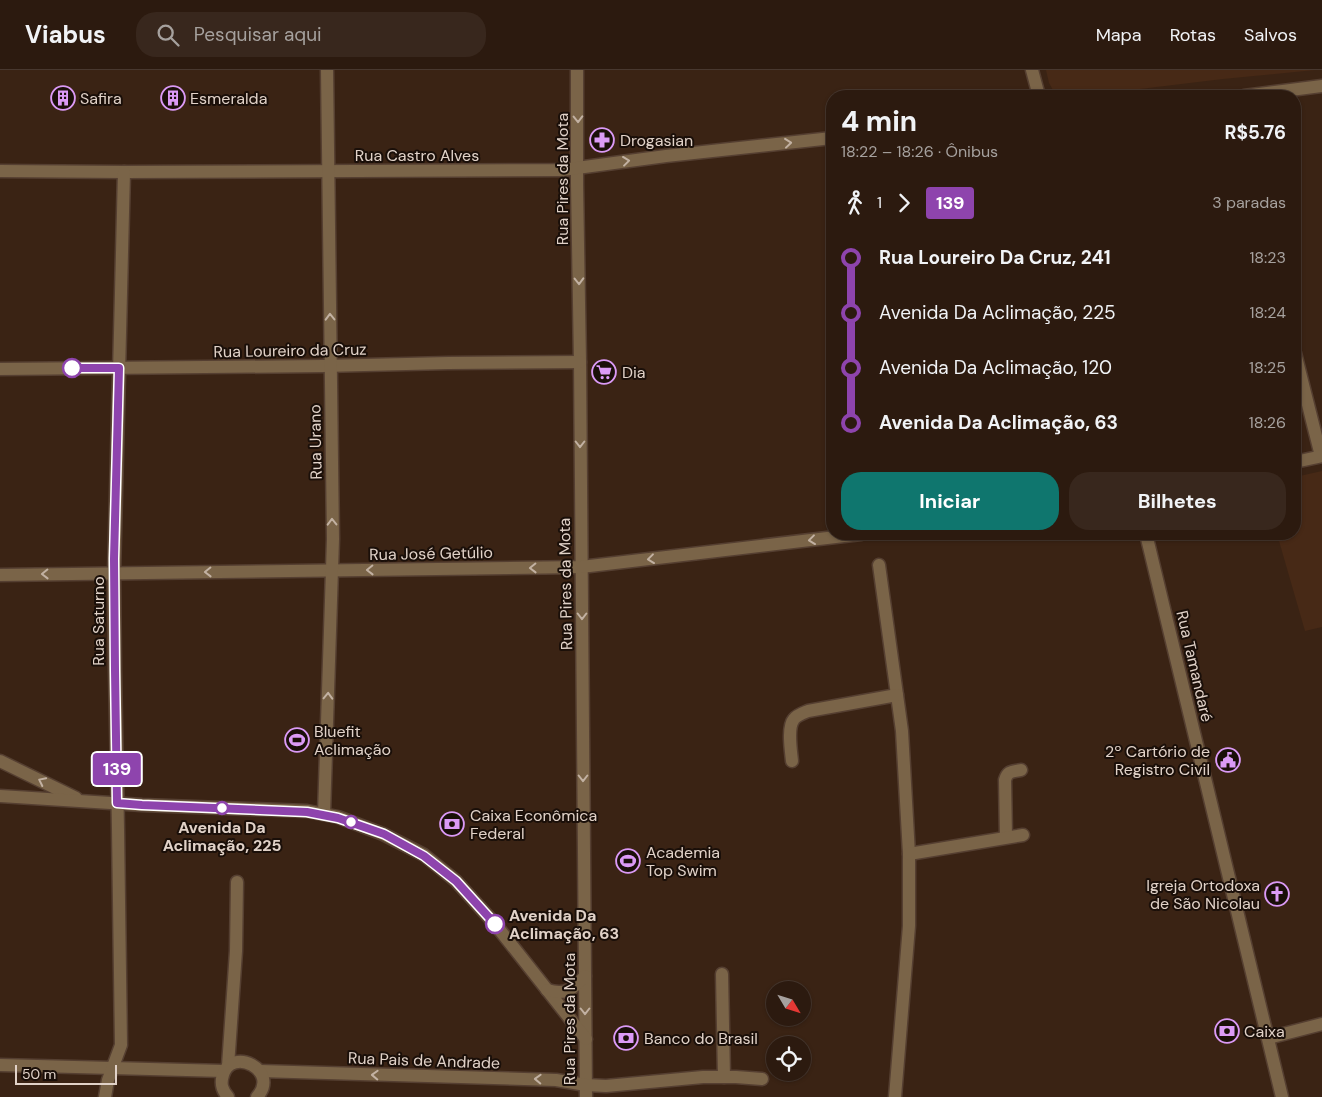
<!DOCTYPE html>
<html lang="pt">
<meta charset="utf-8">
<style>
body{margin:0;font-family:"DM Sans",sans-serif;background:#38271d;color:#f1f3f6;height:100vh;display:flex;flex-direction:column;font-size:19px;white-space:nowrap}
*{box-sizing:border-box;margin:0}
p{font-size:16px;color:#a6a19e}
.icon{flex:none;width:28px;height:28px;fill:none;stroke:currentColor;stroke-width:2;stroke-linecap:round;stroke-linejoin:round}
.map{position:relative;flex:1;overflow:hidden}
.sheet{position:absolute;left:826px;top:20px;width:475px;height:450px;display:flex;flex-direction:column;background:#2c1a0f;border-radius:20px;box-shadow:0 1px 4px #0004,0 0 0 1px #48382f}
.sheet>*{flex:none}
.badge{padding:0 10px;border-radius:4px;font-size:18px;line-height:32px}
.needle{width:32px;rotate:128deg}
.controls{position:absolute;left:766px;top:911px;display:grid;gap:10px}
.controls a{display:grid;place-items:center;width:45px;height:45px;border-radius:50%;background:#2c1a0f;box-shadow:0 1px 4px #0004,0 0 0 1px #48382f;font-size:25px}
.scale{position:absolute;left:15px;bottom:12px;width:102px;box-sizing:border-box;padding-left:5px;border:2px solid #e1d2c8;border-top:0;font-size:14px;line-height:18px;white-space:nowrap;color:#e1d2c8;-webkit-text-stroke:4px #1a0f09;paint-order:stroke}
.map>.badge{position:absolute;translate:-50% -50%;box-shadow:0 0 0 2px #fff}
.legs{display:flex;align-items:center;gap:8px;height:55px;padding:0 15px;font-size:16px}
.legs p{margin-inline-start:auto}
.head{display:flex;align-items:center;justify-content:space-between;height:85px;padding:0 15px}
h1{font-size:28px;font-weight:700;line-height:38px}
.cta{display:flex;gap:10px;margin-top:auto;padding:10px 15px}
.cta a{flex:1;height:58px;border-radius:20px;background:#0f766e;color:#fff;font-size:20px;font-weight:700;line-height:58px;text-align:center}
.cta a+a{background:#38271d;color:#f1f3f6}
ul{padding:0 15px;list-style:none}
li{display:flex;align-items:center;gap:18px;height:55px;font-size:19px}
li i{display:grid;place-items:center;width:8px;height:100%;margin:0 6px;background:currentColor}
li i::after{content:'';width:12px;height:12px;margin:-6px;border:4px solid;border-radius:50%;background:#2c1a0f}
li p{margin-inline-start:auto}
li:first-child i{background:linear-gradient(#0000 50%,currentColor 0)}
li:last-child i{background:linear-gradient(currentColor 50%,#0000 0)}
header{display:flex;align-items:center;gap:30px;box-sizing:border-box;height:70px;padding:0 25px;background:#2c1a0f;border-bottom:1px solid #48382f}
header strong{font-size:24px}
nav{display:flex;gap:28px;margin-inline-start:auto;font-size:18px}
.search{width:350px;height:45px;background:#38271d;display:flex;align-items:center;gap:12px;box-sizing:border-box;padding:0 18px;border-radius:20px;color:#a6a19e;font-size:19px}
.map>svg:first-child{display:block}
.built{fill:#472916}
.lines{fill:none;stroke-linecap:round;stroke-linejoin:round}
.minor-casing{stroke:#553f31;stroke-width:15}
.minor{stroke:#7a6448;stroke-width:12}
.oneway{stroke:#c2b1a2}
.line-1-casing{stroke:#fff;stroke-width:11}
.line-1{stroke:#8e44ad;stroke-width:8}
.stop-1-dot{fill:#fff;stroke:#8e44ad;stroke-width:2.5}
.labels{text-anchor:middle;stroke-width:4;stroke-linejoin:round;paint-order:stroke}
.poi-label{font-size:16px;fill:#e1d2c8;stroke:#1a0f09;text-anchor:start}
.street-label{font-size:16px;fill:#e1d2c8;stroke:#1a0f09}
.stop-label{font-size:16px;font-weight:bold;fill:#e1d2c8;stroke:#1a0f09}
</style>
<header>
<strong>Viabus</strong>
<div class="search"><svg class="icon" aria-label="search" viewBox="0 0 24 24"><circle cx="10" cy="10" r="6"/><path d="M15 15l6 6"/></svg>Pesquisar aqui</div>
<nav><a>Mapa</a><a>Rotas</a><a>Salvos</a></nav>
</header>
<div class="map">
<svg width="1322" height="1027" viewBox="0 0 1322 1027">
<rect width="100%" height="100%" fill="#3a2314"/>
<g class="built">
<path d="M1046 0H1315L1223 9 1082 26H1069L1053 20 1049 13Z"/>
<path d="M1322 401V557L1305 561 1277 464H1295V407Z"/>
</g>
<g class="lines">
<g class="minor-casing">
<g id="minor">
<path d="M577 0V114L580 292 586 1027"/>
<path d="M1032 0 1039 26"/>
<path d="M1244 26 1322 16"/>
<path d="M0 101 124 102 562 100 666 86 832 68"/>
<path d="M1295 283 1321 386"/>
<path d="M0 299 323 296 448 293 580 292"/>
<path d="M1295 392 1322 386"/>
<path d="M1146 464 1282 1027"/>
<path d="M879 495 902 661 909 784V856L895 1027"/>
<path d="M0 505 581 497 861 464"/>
<path d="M0 691 76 728"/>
<path d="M792 691C791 681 787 657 794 649 797 645 803 643 808 641L897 625"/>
<path d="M0 726 142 735 307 741 338 747 383 764 424 785 456 811 495 854 586 969"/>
<path d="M324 744 333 469 327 0"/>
<path d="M1006 767 1005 710C1008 700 1013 702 1021 700"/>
<path d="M909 784 1023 765"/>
<path d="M722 904 724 1007"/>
<path d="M547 920C566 926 573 919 585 906"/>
<path d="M1268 968 1322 954"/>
<path d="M0 995 224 1001"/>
<path d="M228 996 236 881 237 812"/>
<path d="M260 1001 556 1010 586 1015 606 1016 703 1007H736L762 1009"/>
<path d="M105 1027 108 1010 121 975 118 759 115 600 114 504 124 102"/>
<path d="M228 1027C222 1020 220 1014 223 1005 231 976 281 1000 257 1027"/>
</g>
</g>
<use href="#minor" class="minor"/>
</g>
<defs><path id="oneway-chevron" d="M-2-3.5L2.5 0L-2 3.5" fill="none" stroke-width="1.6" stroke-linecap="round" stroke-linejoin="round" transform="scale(1.25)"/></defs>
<g class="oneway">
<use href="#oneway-chevron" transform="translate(578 49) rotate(89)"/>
<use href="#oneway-chevron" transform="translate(788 73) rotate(-6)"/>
<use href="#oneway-chevron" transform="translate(626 91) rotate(-7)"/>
<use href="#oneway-chevron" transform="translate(579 211) rotate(89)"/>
<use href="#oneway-chevron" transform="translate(330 247) rotate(-91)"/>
<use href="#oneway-chevron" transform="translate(580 374) rotate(90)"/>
<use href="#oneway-chevron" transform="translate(332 452) rotate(-91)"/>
<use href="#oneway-chevron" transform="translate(812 470) rotate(173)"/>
<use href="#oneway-chevron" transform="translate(651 489) rotate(173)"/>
<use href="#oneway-chevron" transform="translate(533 498) rotate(179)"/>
<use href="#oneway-chevron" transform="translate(370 500) rotate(179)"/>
<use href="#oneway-chevron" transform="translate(208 502) rotate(179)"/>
<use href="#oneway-chevron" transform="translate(45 504) rotate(179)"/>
<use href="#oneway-chevron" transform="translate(582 546) rotate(90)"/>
<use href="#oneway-chevron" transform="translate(328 626) rotate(-88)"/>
<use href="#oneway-chevron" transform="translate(583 708) rotate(90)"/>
<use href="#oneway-chevron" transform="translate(42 711) rotate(-154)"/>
<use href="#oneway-chevron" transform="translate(585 941) rotate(90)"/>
<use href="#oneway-chevron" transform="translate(375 1005) rotate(-178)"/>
<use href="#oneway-chevron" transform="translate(538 1009) rotate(-178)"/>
</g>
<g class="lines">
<g class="line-1-casing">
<path id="line-1" d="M72 298H119L114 489 115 600 117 733 142 735 307 742 338 748 384 764 424 786 456 811 495 854"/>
</g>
<use href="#line-1" class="line-1"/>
</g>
<defs>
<g id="building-ring" transform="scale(1.25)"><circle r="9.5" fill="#1a0f09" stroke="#db9af6" stroke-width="1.5"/><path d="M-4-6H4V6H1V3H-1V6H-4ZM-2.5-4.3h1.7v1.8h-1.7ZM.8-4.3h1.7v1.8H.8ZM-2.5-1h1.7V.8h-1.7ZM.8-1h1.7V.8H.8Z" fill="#db9af6"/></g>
<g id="pharmacy-ring" transform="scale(1.25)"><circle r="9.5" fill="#1a0f09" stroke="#db9af6" stroke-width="1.5"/><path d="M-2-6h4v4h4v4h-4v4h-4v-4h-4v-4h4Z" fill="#db9af6"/></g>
<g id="supermarket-ring" transform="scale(1.25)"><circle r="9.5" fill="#1a0f09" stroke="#db9af6" stroke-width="1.5"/><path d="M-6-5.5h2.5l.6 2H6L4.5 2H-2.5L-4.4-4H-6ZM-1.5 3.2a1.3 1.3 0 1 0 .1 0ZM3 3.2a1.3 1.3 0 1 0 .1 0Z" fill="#db9af6"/></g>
<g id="stadium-ring" transform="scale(1.25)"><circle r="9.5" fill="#1a0f09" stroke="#db9af6" stroke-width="1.5"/><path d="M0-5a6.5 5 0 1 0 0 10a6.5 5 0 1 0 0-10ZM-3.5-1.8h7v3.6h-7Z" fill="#db9af6"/></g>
<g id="civic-ring" transform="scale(1.25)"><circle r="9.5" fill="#1a0f09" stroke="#db9af6" stroke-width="1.5"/><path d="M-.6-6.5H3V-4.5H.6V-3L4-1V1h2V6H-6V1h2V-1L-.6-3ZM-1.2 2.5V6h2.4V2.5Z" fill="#db9af6"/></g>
<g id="bank-ring" transform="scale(1.25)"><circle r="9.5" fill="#1a0f09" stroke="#db9af6" stroke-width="1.5"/><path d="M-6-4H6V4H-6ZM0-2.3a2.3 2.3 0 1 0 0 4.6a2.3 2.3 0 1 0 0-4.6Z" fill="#db9af6"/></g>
<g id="church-ring" transform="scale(1.25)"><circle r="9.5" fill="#1a0f09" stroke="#db9af6" stroke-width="1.5"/><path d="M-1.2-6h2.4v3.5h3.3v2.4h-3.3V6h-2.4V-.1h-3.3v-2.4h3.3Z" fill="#db9af6"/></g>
</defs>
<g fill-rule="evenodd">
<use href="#building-ring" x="63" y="28"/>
<use href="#building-ring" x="173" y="28"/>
<use href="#pharmacy-ring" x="602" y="70"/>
<use href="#supermarket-ring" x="604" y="302"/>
<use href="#stadium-ring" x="297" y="670"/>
<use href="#civic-ring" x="1228" y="690"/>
<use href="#bank-ring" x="452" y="754"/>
<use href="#stadium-ring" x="628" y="791"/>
<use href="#church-ring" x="1277" y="824"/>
<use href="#bank-ring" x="1227" y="961"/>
<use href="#bank-ring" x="626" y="968"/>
</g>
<g class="stop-1-dot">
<circle cx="72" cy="298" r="9"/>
<circle cx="222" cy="738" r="6"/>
<circle cx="351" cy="752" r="6"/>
<circle cx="495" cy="854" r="9"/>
</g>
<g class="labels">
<g class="poi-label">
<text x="80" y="34">Safira</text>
<text x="190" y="34">Esmeralda</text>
<text x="620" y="76">Drogasian</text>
<text x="622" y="308">Dia</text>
<text x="314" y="667">Bluefit<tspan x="314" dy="18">Aclimação</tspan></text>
<text x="1210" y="687" text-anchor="end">2º Cartório de<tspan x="1210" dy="18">Registro Civil</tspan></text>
<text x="470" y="751">Caixa Econômica<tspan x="470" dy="18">Federal</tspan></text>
<text x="646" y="788">Academia<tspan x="646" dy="18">Top Swim</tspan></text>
<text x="1260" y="821" text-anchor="end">Igreja Ortodoxa<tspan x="1260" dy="18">de São Nicolau</tspan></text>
<text x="1244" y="967">Caixa</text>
<text x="644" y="974">Banco do Brasil</text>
</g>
<g class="street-label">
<text x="417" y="91">Rua Castro Alves</text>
<text transform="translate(562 109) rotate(-90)" y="6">Rua Pires da Mota</text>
<text transform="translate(290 280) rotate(-1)" y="6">Rua Loureiro da Cruz</text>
<text transform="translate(315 372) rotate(-91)" y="6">Rua Urano</text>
<text transform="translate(431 483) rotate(-1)" y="6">Rua José Getúlio</text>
<text transform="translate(565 514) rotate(-91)" y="6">Rua Pires da Mota</text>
<text transform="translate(98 551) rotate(-90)" y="6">Rua Saturno</text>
<text transform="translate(1195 596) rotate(77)" y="6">Rua Tamandaré</text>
<text transform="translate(569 949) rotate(-90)" y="6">Rua Pires da Mota</text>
<text transform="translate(424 990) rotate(2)" y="6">Rua Pais de Andrade</text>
</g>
<g class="stop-label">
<text x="222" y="763">Avenida Da<tspan x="222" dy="18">Aclimação, 225</tspan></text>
<text x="509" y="851" text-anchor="start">Avenida Da<tspan x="509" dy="18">Aclimação, 63</tspan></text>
</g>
</g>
</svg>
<div class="controls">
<a><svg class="needle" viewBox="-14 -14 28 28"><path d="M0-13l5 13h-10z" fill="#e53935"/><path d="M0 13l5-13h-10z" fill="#a6a19e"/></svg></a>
<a><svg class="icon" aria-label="locate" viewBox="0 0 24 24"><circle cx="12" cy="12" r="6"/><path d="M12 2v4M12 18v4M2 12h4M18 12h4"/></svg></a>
</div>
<div class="scale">50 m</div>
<b class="badge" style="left:117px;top:699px;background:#8e44ad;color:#fff">139</b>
<section class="sheet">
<div class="head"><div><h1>4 min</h1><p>18:22 – 18:26 · Ônibus</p></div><b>R$5.76</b></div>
<div class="legs"><svg class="icon" aria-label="walk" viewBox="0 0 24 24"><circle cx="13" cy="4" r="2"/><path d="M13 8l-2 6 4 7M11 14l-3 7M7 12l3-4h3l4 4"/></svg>1<svg class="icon" aria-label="forward" viewBox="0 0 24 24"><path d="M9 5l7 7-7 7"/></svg><b class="badge" style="background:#8e44ad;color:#fff">139</b><p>3 paradas</p></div>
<ul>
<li><i style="color:#8e44ad"></i><b>Rua Loureiro Da Cruz, 241</b><p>18:23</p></li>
<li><i style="color:#8e44ad"></i><span>Avenida Da Aclimação, 225</span><p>18:24</p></li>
<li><i style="color:#8e44ad"></i><span>Avenida Da Aclimação, 120</span><p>18:25</p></li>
<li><i style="color:#8e44ad"></i><b>Avenida Da Aclimação, 63</b><p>18:26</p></li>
</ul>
<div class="cta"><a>Iniciar</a><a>Bilhetes</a></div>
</section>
</div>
